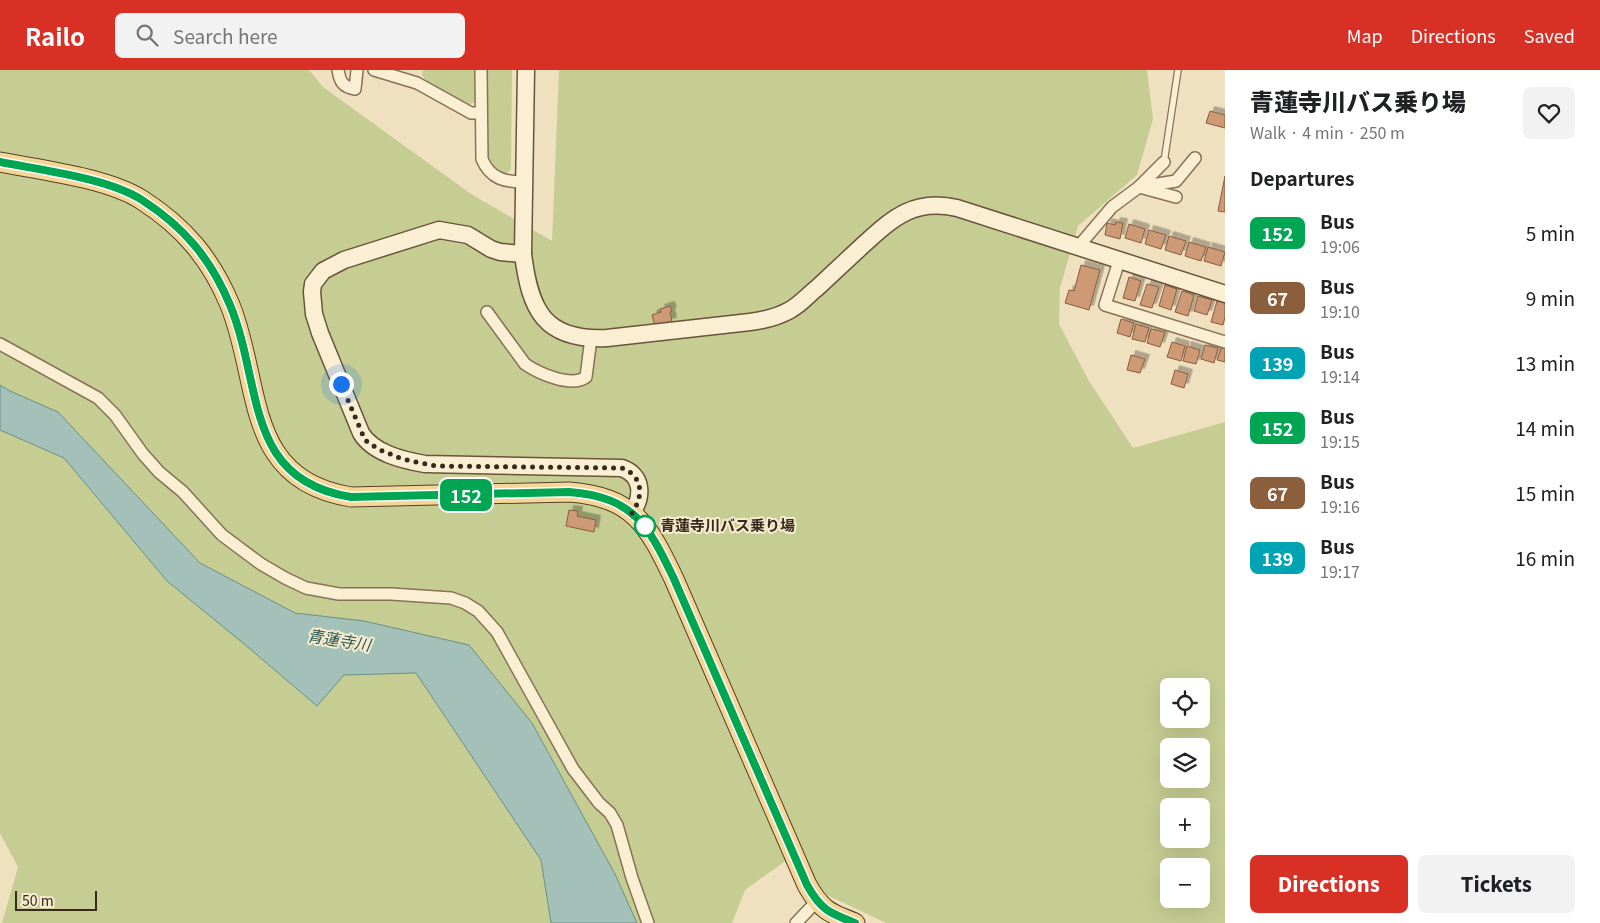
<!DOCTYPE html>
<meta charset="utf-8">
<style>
body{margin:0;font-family:Georgia,"Noto Sans JP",serif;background:#f2f2f2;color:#202124;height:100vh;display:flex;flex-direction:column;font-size:19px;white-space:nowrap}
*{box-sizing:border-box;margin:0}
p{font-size:16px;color:#757577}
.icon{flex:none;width:28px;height:28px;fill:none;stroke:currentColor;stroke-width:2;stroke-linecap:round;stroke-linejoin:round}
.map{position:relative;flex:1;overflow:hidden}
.panel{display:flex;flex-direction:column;background:#fff;width:375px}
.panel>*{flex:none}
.badge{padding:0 10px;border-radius:8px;font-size:18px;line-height:32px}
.fabs{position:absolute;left:1160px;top:608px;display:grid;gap:10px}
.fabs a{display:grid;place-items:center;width:50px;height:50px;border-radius:8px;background:#fff;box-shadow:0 5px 20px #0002;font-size:25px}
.scale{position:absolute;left:15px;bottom:12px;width:82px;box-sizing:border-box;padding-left:5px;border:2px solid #37291c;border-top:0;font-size:14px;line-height:18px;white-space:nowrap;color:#37291c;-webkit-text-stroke:4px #f6ebcf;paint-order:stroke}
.you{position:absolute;width:25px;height:25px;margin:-12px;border:4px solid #fff;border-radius:50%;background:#1a73e8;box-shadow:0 0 0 8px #1a73e833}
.map>.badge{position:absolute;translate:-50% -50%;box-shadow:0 0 0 2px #fff}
h2{padding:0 25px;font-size:19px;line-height:45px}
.round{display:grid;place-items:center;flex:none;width:52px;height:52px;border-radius:8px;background:#f2f2f2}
.overview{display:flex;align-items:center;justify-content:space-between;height:85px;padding:0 25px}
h1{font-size:24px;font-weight:800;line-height:38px}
.action{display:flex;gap:10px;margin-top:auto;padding:10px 25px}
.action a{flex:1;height:58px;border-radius:8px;background:#d93025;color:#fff;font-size:20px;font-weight:800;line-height:58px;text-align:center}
.action a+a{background:#f2f2f2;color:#202124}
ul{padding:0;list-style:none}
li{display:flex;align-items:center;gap:15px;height:65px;padding:0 25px}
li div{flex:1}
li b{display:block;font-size:19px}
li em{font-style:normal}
li .badge{min-width:55px;font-weight:700;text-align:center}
header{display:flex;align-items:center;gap:30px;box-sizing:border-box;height:70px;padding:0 25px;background:#d93025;color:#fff}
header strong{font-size:24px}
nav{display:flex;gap:28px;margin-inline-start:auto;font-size:18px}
.search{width:350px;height:45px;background:#f2f2f2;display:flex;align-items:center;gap:12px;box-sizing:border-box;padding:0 18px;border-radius:8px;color:#757577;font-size:19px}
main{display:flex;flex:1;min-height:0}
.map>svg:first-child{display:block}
.green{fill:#c6cd93;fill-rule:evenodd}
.water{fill:#a3c1b8;stroke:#6a8f86}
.building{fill:#ce9a74;stroke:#885b3c;filter:url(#shadow)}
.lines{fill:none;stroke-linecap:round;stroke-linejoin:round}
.lane-casing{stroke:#887157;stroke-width:8}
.street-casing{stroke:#887157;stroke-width:14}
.secondary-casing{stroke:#6a523b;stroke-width:19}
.primary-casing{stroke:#553f2c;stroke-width:21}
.lane{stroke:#faeed3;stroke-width:5.5}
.street{stroke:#faeed3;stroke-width:11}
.secondary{stroke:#faeed3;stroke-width:16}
.primary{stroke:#f4d796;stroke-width:19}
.line-casing{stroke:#fff;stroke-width:11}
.line{stroke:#00a651;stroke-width:8}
.walk{stroke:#37291c;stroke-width:5;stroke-dasharray:0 9}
.stop-dot{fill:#fff;stroke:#00a651;stroke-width:2.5}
.labels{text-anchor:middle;stroke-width:4;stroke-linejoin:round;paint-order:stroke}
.stop-label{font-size:15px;font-weight:bold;fill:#37291c;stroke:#f6ebcf;text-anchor:start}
.water-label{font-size:16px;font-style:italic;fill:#2b5755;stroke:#f6ebcf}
</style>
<header>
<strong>Railo</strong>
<div class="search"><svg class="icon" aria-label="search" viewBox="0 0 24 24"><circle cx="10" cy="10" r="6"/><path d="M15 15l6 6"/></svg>Search here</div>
<nav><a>Map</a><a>Directions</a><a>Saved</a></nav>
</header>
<main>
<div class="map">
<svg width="1225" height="853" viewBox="0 0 1225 853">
<defs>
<filter id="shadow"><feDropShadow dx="4.5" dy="-4.5" stdDeviation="0" flood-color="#0004"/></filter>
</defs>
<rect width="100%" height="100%" fill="#efe1bf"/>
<g class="green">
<path d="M0 0H309L323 17 471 124 552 171 559 0H1147L1153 49 1137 105 1078 156 1060 218 1059 254 1089 311 1133 378 1225 352V853H886L827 825 791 787 745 820 732 853H2L18 797 0 763ZM1169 616H1201V649H1169ZM1169 676H1201V709H1169ZM1169 736H1201V769H1169ZM1169 796H1201V829H1169Z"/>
<path d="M423 0H477L476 31 469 35 427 12 422 5Z"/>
<path d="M486 0H512L511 100 505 104 500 103 496 100 486 84Z"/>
</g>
<path class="water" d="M0 315 10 321 58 342 200 493 295 543 364 551 469 575 532 653 615 804 637 853H551L541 790 416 603 344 605 317 636 243 573 167 511 64 388 0 360Z"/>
<g class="building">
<path d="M1210 41 1225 45V58L1206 53Z"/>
<path d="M1225 106V142L1218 141Z"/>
<path d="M1116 152 1123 153 1120 169 1105 165 1107 153 1115 155Z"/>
<path d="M1129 154 1145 159 1141 173 1125 168Z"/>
<path d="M1149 160 1166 165 1161 179 1145 174Z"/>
<path d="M1169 166 1186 171 1181 185 1165 180Z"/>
<path d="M1189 172 1206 177 1201 191 1185 186Z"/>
<path d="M1208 177 1225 182 1221 196 1204 191Z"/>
<path d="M1081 195 1100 200 1089 240 1065 233 1069 220 1074 221Z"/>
<path d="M1129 207 1141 211 1135 231 1123 228Z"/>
<path d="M1147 214 1159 217 1152 238 1140 235Z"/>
<path d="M1165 215 1177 219 1171 240 1159 236Z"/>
<path d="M1182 221 1194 225 1188 246 1175 242Z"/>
<path d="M1198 226 1212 230 1207 245 1194 241Z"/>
<path d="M1217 231 1225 233V247L1223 255 1211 252Z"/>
<path d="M670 236 672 241 670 242 672 252 655 256 652 245 661 242 660 239Z"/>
<path d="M1121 249 1134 253 1130 267 1117 263Z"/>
<path d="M1136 254 1149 258 1145 272 1132 269Z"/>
<path d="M1151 259 1165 262 1160 277 1147 273Z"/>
<path d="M1172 272 1185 276 1181 291 1167 287Z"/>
<path d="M1205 275 1218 278 1214 293 1201 289Z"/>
<path d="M1187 276 1200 280 1196 294 1183 291Z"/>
<path d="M1222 276 1225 277V292L1217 290Z"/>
<path d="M1131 285 1145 289 1140 303 1127 300Z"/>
<path d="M1175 300 1188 304 1184 318 1171 314Z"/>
<path d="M569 440 578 441 577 446 596 450 594 462 566 456Z"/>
</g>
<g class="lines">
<g class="lane-casing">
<path id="lane" d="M1164 92 1178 0"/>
</g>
<g class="street-casing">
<g id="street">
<path d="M338 0C340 12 343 17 355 19L357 0"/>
<path d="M374 0 417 13 471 43H481"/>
<path d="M481 0 482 89C490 109 505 112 525 112"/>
<path d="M1139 117 1176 111 1195 88"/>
<path d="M1143 118 1176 127"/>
<path d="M1078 177 1112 137 1139 117 1164 92"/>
<path d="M1119 191 1105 235 1225 272"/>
<path d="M487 242 525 294C538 303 571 318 586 307L591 268"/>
<path d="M0 274 98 328 115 345 143 384 159 402 183 422 222 465 261 494 285 508 306 518 339 524H391L451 528 465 533 478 541 497 562 573 699 599 733 610 743 617 755 632 808 648 853"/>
<path d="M796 853 816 832"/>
</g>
</g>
<g class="secondary-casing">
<g id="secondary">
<path d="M526 0 523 184C530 240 544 271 607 268L750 252C765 250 778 247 790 240 801 234 808 225 817 218 832 204 847 190 862 176 892 149 913 128 957 138L1225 224"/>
<path d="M523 184 500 182 491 179 468 165 439 160 344 190 323 201 313 214 312 222 314 244 320 263 361 363C373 383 402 390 425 394L622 398C643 406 643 426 632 443"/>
</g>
</g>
<g class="primary-casing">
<path id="primary" d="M0 92C41 100 108 108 142 130 184 157 211 189 230 235 262 314 243 410 351 427L569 422C634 427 648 455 674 509L807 815C821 840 829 843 855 853"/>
</g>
<use href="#lane" class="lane"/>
<use href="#street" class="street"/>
<use href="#secondary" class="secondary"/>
<use href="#primary" class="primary"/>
</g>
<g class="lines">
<g class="line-casing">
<path id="line" d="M0 92C40 100 108 108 142 130 184 157 211 189 230 235 263 314 243 410 351 427L569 422C634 427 648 455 674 509L807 815C821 840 829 843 855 853"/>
</g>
<use href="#line" class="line"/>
<path class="walk" d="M341 314 365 370 378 379 402 389 436 396 622 398C643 406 644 426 632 443L648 460 645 456"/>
</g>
<circle class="stop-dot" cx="645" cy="456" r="10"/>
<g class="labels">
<g class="stop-label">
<text x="660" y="461">青蓮寺川バス乗り場</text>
</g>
<g class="water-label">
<text transform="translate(339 570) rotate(9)" y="6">青蓮寺川</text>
</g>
</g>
</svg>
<div class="fabs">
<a><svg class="icon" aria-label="locate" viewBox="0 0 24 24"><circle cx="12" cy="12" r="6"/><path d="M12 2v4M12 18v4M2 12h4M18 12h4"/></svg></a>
<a><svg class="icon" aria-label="layers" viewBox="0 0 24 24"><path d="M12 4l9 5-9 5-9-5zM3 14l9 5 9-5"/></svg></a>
<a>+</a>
<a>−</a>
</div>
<div class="scale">50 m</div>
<div class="you" style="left:341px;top:314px"></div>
<b class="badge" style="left:466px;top:425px;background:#00a651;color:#fff">152</b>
</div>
<section class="panel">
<div class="overview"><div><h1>青蓮寺川バス乗り場</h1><p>Walk · 4 min · 250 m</p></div><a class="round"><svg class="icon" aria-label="heart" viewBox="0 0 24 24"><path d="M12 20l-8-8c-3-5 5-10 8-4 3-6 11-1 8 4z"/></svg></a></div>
<h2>Departures</h2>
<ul>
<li><span class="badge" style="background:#00a651;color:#fff">152</span><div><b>Bus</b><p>19:06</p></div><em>5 min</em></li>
<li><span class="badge" style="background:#8b5e3c;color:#fff">67</span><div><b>Bus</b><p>19:10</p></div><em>9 min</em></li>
<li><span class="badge" style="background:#00a3b4;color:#fff">139</span><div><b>Bus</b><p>19:14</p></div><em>13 min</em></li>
<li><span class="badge" style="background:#00a651;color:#fff">152</span><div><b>Bus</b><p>19:15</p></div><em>14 min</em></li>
<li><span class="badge" style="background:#8b5e3c;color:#fff">67</span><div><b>Bus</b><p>19:16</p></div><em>15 min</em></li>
<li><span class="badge" style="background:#00a3b4;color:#fff">139</span><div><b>Bus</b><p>19:17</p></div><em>16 min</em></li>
</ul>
<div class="action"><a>Directions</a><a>Tickets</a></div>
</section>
</main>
